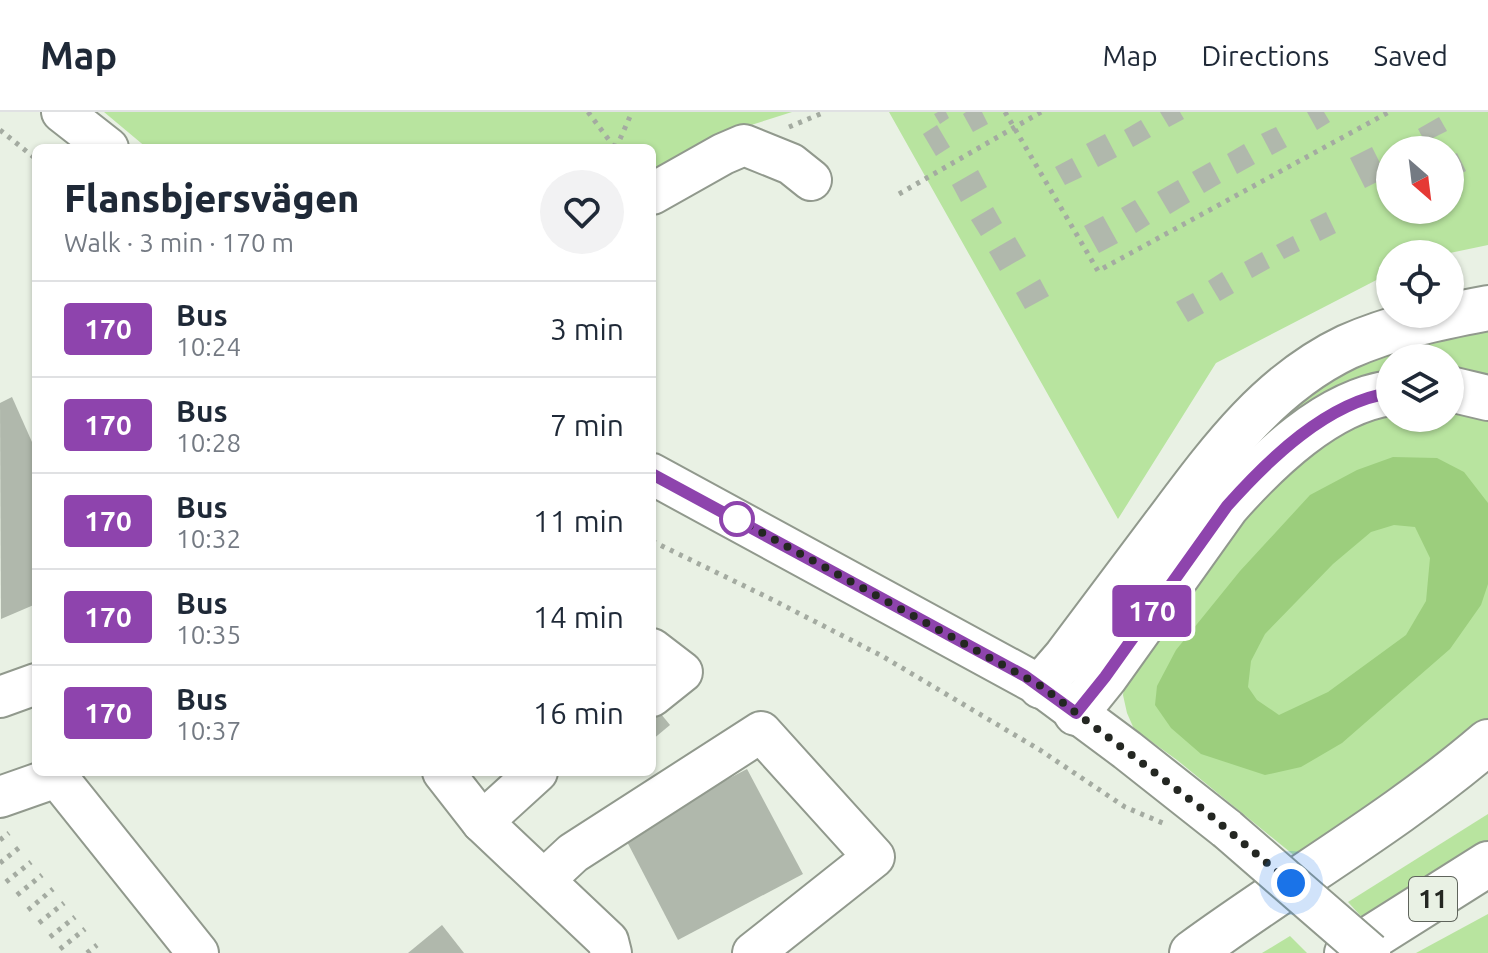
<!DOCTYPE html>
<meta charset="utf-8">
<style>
body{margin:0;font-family:Ubuntu,sans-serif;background:#f2f2f3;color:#1f2937;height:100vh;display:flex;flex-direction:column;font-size:30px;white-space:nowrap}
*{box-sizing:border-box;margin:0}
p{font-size:26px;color:#747a83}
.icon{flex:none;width:44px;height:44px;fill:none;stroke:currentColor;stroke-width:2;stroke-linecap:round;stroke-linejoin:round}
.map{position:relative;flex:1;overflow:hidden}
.drawer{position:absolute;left:32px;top:32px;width:624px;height:632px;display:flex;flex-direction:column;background:#fff;border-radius:12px;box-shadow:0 2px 6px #0004}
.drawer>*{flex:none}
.badge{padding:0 16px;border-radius:6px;font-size:28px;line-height:52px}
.needle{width:52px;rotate:152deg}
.fabs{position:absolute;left:1376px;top:24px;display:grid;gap:16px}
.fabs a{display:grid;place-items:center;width:88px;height:88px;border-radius:50%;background:#fff;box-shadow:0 2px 6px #0004;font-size:40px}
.you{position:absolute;width:40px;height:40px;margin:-20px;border:6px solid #fff;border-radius:50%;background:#1a73e8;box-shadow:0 0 0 12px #1a73e833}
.map>.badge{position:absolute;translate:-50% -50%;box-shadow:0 0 0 4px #fff}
.round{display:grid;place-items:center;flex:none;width:84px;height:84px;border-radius:42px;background:#f2f2f3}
.overview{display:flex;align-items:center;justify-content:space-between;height:136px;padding:0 32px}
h1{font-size:38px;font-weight:800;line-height:60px}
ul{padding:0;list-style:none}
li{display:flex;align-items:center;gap:24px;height:96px;padding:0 32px;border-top:2px solid #e0e1e3}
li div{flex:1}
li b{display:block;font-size:30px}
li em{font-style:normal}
li .badge{min-width:88px;font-weight:700;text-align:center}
header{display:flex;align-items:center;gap:48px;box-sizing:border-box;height:112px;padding:0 40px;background:#fff;border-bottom:2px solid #e0e1e3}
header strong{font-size:38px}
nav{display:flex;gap:44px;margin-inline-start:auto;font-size:28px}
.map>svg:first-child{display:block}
.green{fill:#b8e49f;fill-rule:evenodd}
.forest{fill:#9cce7d;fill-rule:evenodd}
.building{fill:#b0b8ac}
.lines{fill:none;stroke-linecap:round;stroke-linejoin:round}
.minor-casing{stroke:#91998d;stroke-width:44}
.highway-casing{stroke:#91998d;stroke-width:48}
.path{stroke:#a4aba1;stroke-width:5;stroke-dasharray:4 6;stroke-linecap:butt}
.minor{stroke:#fff;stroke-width:40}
.highway{stroke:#fff;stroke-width:44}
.minor-bridge-casing{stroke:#91998d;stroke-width:44;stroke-linecap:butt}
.minor-bridge{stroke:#fff;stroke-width:40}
.line-casing{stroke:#fff;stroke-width:18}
.line{stroke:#8e44ad;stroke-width:12}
.walk{stroke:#242722;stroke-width:8;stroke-dasharray:0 14.4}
.stop-dot{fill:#fff;stroke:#8e44ad;stroke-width:4}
.labels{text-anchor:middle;stroke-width:8;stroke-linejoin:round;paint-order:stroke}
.shield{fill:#e9f1e4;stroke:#5f645c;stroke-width:2}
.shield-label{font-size:26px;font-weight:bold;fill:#242722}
</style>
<header>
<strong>Map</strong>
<nav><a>Map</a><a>Directions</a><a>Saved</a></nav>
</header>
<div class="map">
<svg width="1488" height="841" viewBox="0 0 1488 841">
<rect width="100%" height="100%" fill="#e9f1e4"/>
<g class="green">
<path d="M104 0H792L748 14 652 70V36H147Z"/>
<path d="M889 0H1488V133L1445 142H1390V161L1216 251 1118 407ZM1390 38H1450V98H1390Z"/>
<path d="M1488 210V270L1450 263V246H1390V267L1238 341 1334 258Z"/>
<path d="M1450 295 1488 304V610L1301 749 1177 648 1134 617 1127 601 1123 583 1126 561 1250 395 1313 333 1390 299V306H1450Z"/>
<path d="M1488 702V736L1368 812 1348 790Z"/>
<path d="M1488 802V841H1416Z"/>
<path d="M1290 824 1307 841H1262Z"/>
</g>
<path class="forest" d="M1393 345 1437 346 1464 360 1488 391V472L1481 493 1450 537 1342 631 1301 655 1265 663 1201 642 1171 616 1155 593 1157 574 1176 538 1240 459 1310 383 1357 358ZM1394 413 1415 415 1430 446 1426 489 1406 523 1328 580 1279 603 1257 588 1248 575 1251 549 1265 522 1333 452 1371 420Z"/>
<g class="building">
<path d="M938 0H946L949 6 940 12 934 2Z"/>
<path d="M966 0H982L988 12 973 20 963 2Z"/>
<path d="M1160 0H1180L1184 7 1169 15Z"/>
<path d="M1307 0H1324L1330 10 1317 18Z"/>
<path d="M1439 5 1447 19 1425 30 1418 17Z"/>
<path d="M1141 8 1151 25 1133 35 1124 18Z"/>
<path d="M937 13 950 35 936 44 923 22Z"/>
<path d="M1276 15 1287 35 1272 43 1261 22Z"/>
<path d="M1105 22 1117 45 1098 55 1086 32Z"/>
<path d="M1244 32 1255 52 1237 62 1227 42Z"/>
<path d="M1372 35 1387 65 1365 76 1350 46Z"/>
<path d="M1457 41 1466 59 1450 68V45Z"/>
<path d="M1072 46 1082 65 1065 73 1055 55Z"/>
<path d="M1210 50 1221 71 1204 81 1192 60Z"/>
<path d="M978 58 987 75 961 90 952 73Z"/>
<path d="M1178 68 1190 90 1170 102 1157 80Z"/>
<path d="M1135 88 1150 112 1136 121 1121 96Z"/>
<path d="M993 95 1002 111 981 124 971 108Z"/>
<path d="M1326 100 1336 121 1320 129 1310 108Z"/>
<path d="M1103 104 1118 131 1099 141 1084 114Z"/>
<path d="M1293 124 1300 139 1284 147 1276 133Z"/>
<path d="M1015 125 1026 144 1000 159 989 140Z"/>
<path d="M1262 140 1270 156 1252 166 1244 150Z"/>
<path d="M1222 160 1234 181 1220 189 1208 169Z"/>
<path d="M1040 167 1049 184 1025 197 1016 181Z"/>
<path d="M1193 181 1204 201 1188 210 1176 190Z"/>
<path d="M12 285 36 339V492L1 507 0 291Z"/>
<path d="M652 591 670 613 652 628Z"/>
<path d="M747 657 803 762 678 828 623 722Z"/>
<path d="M442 813 464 841H408Z"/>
</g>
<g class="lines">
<g class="minor-casing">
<g id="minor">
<path d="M62 0 108 36"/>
<path d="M652 82 723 42 744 33 791 52 811 68"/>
<path d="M652 362 1041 574 1127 638 1227 717"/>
<path d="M652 537 682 560 652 584"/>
<path d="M0 585 36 572"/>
<path d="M443 660 482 710 608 829 611 841"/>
<path d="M0 685 57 665 198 841"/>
<path d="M482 710 537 660"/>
<path d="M544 768 573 741 761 620 874 745 753 841"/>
</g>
</g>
<g class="highway-casing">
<g id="highway">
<path d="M1450 277 1488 286"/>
<path d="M1041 574 1066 545C1099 501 1132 457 1165 413 1216 345 1267 273 1347 235 1392 215 1440 205 1488 196"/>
<path d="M1076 601 1105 565 1227 394C1268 348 1327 290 1390 281"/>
<path d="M1192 841C1290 769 1396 709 1488 630"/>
<path d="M1347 841 1488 752"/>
</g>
</g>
<g class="path">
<path d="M588 0 615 36"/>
<path d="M1005 0 1098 159 1389 0"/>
<path d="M789 15 825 0"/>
<path d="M0 18 36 47"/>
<path d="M616 36 632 0"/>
<path d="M899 82 1041 0"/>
<path d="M652 429 773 488 882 544 1040 638 1125 695 1165 712"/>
<path d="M0 728 9 721"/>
<path d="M0 751 20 735"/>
<path d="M6 770 31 750"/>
<path d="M17 783 42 763"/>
<path d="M28 798 53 777"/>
<path d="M39 811 64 791"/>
<path d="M50 825 75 805"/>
<path d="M60 837 85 817"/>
<path d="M87 841 97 833"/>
</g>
<use href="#minor" class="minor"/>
<use href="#highway" class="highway"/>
<g class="minor-bridge-casing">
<path id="minor-bridge" d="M1227 717 1370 841"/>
</g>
<use href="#minor-bridge" class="minor-bridge"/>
</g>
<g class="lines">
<g class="line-casing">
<path id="line" d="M652 362 1025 564 1076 601 1105 565 1227 394C1268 348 1327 290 1390 281"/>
</g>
<use href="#line" class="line"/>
<path class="walk" d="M737 407 1041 574 1205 699 1291 771"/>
</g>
<circle class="stop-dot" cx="737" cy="407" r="16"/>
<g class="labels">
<rect class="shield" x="1409" y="765" width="48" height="44" rx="6"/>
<g class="shield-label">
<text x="1433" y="796">11</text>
</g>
</g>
</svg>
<div class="fabs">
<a><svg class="needle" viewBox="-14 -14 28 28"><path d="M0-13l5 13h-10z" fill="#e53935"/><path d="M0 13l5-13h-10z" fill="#747a83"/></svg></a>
<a><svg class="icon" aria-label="locate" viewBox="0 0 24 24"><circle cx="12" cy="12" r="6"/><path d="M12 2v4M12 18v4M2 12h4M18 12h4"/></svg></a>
<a><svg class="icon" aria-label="layers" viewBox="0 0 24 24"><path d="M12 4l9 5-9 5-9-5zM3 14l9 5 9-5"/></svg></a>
</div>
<div class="you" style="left:1291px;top:771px"></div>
<b class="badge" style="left:1152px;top:499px;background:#8e44ad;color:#fff">170</b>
<section class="drawer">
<div class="overview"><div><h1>Flansbjersvägen</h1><p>Walk · 3 min · 170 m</p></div><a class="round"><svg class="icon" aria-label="heart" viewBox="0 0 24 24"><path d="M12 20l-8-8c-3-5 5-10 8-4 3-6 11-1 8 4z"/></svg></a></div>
<ul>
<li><span class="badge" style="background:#8e44ad;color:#fff">170</span><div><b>Bus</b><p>10:24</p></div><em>3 min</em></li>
<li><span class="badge" style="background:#8e44ad;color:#fff">170</span><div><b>Bus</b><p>10:28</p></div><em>7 min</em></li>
<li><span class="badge" style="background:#8e44ad;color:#fff">170</span><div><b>Bus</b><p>10:32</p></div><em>11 min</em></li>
<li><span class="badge" style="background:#8e44ad;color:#fff">170</span><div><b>Bus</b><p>10:35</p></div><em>14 min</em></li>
<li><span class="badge" style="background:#8e44ad;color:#fff">170</span><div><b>Bus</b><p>10:37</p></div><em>16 min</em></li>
</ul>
</section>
</div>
